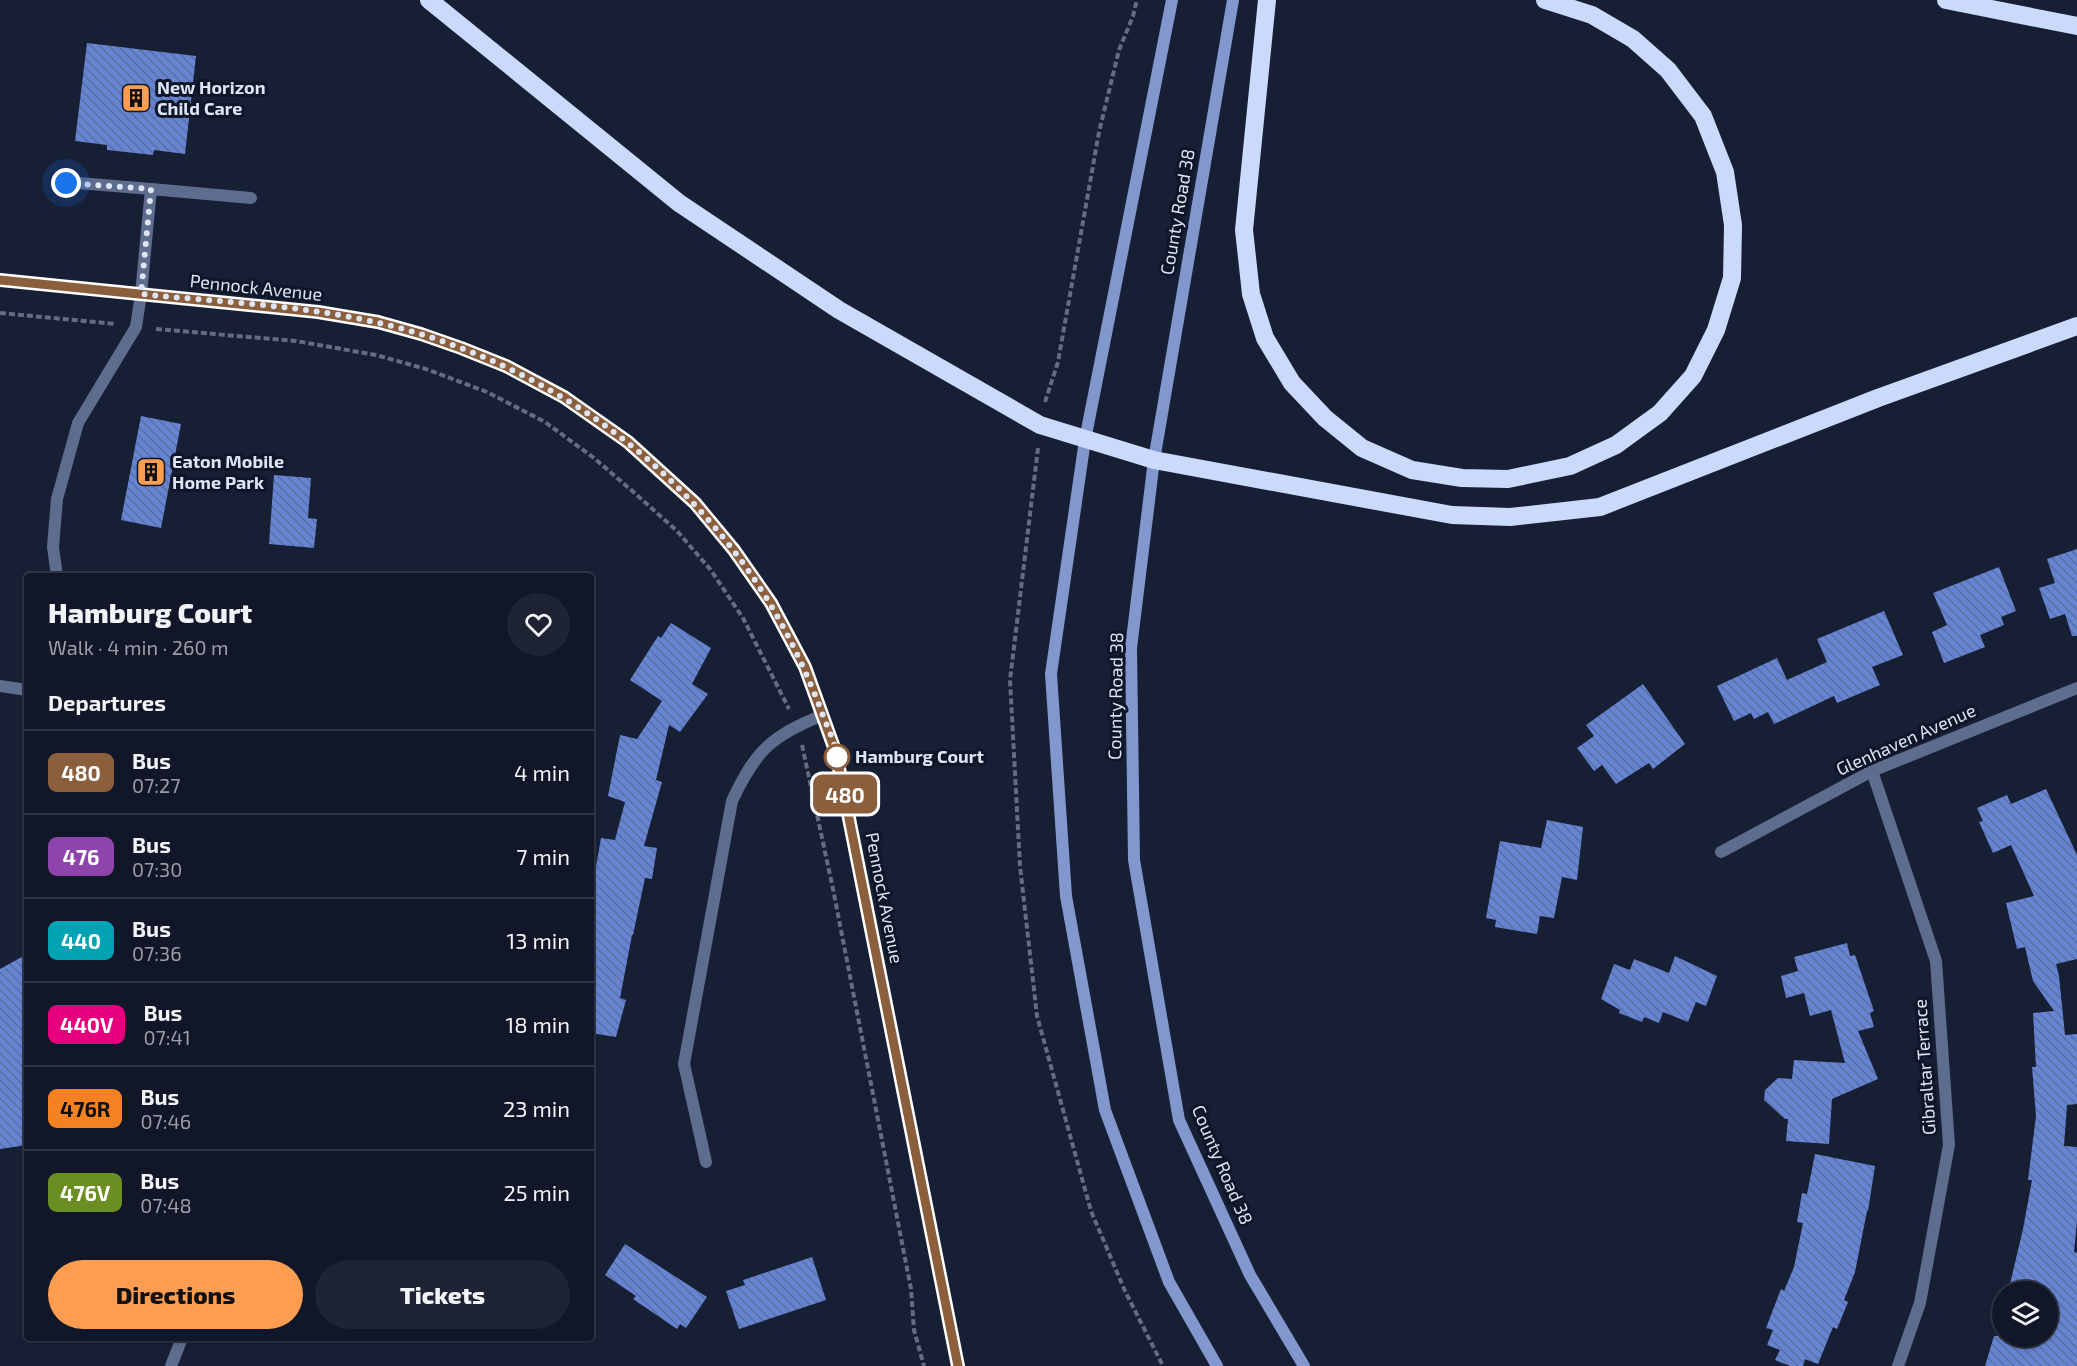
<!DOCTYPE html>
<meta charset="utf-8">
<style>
body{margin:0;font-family:"Exo 2",sans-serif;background:#1e2434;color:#f1f3f6;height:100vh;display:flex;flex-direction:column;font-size:22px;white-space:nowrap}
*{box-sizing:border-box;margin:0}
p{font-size:20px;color:#9c9fa8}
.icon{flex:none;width:33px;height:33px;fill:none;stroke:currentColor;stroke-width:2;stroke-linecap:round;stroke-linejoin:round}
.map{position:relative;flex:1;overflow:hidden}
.panel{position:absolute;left:24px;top:573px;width:570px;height:768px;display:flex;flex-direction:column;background:#111728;border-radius:6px;box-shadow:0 2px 4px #0004,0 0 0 2px #303645}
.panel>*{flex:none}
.badge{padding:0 12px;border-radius:9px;font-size:21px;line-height:39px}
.controls{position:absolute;left:1992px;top:1281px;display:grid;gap:12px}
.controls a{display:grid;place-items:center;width:66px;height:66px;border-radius:50%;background:#111728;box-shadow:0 2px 4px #0004,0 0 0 2px #303645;font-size:30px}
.you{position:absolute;width:30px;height:30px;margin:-15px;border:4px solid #fff;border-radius:50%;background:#1a73e8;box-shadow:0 0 0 9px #1a73e833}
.map>.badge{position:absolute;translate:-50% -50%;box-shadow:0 0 0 3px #fff}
h2{padding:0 24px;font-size:22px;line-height:54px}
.round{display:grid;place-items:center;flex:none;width:63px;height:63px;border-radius:32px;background:#1e2434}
.head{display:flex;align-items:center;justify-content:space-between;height:102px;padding:0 24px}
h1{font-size:28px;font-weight:800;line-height:45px}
.cta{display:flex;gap:12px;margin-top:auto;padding:12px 24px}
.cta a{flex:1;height:69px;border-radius:36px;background:#fc9d52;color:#111;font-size:24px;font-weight:800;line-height:69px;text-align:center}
.cta a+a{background:#1e2434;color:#f1f3f6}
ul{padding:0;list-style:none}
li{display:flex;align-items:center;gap:18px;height:84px;padding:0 24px;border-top:2px solid #303645}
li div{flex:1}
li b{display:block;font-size:22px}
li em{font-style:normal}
li .badge{min-width:66px;font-weight:700;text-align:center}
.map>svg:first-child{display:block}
.building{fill:url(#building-back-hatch)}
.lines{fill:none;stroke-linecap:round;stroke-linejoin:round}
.path{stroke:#646c7f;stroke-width:4;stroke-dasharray:6 3;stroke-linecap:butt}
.lane{stroke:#5e6c8d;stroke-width:12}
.street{stroke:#5e6c8d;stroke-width:12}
.secondary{stroke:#8197cd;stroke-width:12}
.highway{stroke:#cbd9fb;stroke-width:18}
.line-casing{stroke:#fff;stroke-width:14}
.line{stroke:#8b5e3c;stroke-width:9}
.walk{stroke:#dde4f3;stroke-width:6;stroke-dasharray:0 10.8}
.stop-dot{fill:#fff;stroke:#8b5e3c;stroke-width:3}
.labels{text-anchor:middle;stroke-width:6;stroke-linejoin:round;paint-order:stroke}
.poi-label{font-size:18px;font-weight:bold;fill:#dde4f3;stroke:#0e162a;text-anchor:start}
.street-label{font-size:18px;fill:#dde4f3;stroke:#0e162a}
.stop-label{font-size:18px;font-weight:bold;fill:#dde4f3;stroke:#0e162a;text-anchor:start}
</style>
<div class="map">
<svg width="2077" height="1366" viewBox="0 0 2077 1366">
<defs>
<pattern id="building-back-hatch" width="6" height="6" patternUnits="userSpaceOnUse" patternTransform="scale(1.5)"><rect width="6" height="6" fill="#6684d2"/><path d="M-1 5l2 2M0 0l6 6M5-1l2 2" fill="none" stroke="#596ea2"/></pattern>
</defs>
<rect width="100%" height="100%" fill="#171f35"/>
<g class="building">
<path d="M87 43 196 56 185 154 154 150 153 155 107 150V145L75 141Z"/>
<path d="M141 416 181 424 161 528 121 520Z"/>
<path d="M274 475 311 478 308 518 317 519 314 548 269 544Z"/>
<path d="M2077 549V636H2072L2065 614 2050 619 2039 588 2055 583 2047 559Z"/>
<path d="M1999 567 2016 611 2001 617 2004 625 1980 635 1985 647 1944 663 1932 632 1947 625 1933 593Z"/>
<path d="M1884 611 1903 655 1872 667 1880 685 1837 703 1834 696 1774 724 1768 712 1754 719 1751 713 1734 721 1717 686 1777 658 1787 680 1827 662 1817 639Z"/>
<path d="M671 623 711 648 692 684 708 694 680 732 669 725 656 780 662 782 644 846 657 848 652 879 645 878 633 935H632L620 998 626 1000 616 1037 591 1033V895L601 838 615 840 625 802 608 796 620 735 637 739 662 701 630 680 658 636 661 638Z"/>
<path d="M1643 684 1685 744 1653 769 1649 763 1616 784 1602 765 1594 771 1577 748 1594 736 1586 725Z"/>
<path d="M2046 789 2077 855V959L2056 964 2059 976 2065 1035 2077 1034V1104L2067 1105 2064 1146 2077 1147V1221L2074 1252 2077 1253V1366H1985L1994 1336H2048V1292H2014L2016 1285 2010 1284 2023 1229 2032 1180H2028L2036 1116 2032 1067H2036L2033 1013 2054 1011 2033 981 2025 947 2017 949 2006 903 2034 896 2011 845 1993 853 1979 822 1983 821 1977 808 2007 795 2011 804Z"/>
<path d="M1547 820 1583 827 1577 880 1562 877 1554 918 1540 916 1537 934 1495 927 1496 920 1486 918 1500 841 1541 848Z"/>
<path d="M1847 943 1850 956 1855 955 1874 1011 1870 1013 1874 1027 1858 1031 1878 1079 1832 1099 1829 1144 1786 1141 1788 1119H1785L1764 1100 1765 1090 1778 1078 1792 1079 1794 1060 1845 1063 1831 1010 1810 1016 1804 993 1786 998 1781 976 1798 971 1794 957Z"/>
<path d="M27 954V1145L0 1149V969Z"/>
<path d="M1675 956 1717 976 1706 1006 1696 1002 1688 1022 1663 1012 1659 1023 1644 1017 1642 1022 1619 1013 1620 1010 1601 999 1614 964 1630 970 1634 959 1669 973Z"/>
<path d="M1815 1154 1875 1166 1868 1211H1867L1855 1272 1844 1300 1848 1302 1837 1329 1833 1327 1818 1364 1805 1359 1803 1366H1790L1775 1360 1780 1350 1767 1345 1773 1330 1766 1328 1781 1289 1784 1291 1794 1267 1803 1223 1797 1222 1802 1193 1807 1194Z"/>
<path d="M625 1244 707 1297 686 1328 680 1324 677 1329 633 1299 636 1296 605 1275Z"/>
<path d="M812 1257 826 1300 739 1329 726 1291 745 1285 743 1280Z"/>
</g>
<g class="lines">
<g class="path">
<path d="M0 313 116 324"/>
<path d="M156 329 296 341 376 355 426 369 487 392 545 422 594 458 630 489 677 531 710 569 743 618 789 709"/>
<path d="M1045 402 1058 362 1099 132 1119 50 1133 16 1137 0"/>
<path d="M1038 448 1010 680 1020 866 1037 1016 1091 1211 1125 1291 1163 1366"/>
<path d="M802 745 833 889 911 1289 914 1330 924 1366"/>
</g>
<g class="lane">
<path d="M66 182 151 189"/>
<path d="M141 294 151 189 251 198"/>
</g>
<g class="street">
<path d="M57 576 53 547 57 499 78 423 136 327 141 294"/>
<path d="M0 686 27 690"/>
<path d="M1872 771 1936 961 1949 1145 1920 1303 1898 1366"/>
<path d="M1721 852 1872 771 2077 688"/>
<path d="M706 1162 684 1064 732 801C756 750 771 736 823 715"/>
<path d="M171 1366 182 1338"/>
</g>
<g class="secondary">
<path d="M1172 0 1085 440 1051 674 1066 896 1105 1110 1169 1282 1217 1366"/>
<path d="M1233 0 1154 460 1131 648 1134 860 1179 1120 1250 1275 1304 1366"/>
<path d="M0 280 318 312 378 323 421 334 461 348 506 366 564 397 628 442 695 503 734 550 771 603 805 667 836 753 958 1366"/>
</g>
<g class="highway">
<path d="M429 0 679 203 839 310 1040 425 1154 460 1452 515 1510 517 1600 507 1878 398 2077 326"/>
<path d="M1267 0 1244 230 1251 294 1265 338 1292 383 1325 418 1362 448 1412 470 1462 478 1508 479 1570 466 1616 445 1660 413 1693 376 1716 330 1732 278 1733 225 1725 172 1703 116 1668 70 1633 39 1592 15 1545 0"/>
<path d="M1946 0 2077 26"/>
</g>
</g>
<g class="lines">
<g class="line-casing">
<path id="line" d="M0 280 318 312 378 322 421 334 461 348 506 366 564 397 628 442 695 503 734 550 771 603 805 667 836 753 958 1366"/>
</g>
<use href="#line" class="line"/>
<path class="walk" d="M66 183 151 189 141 294C218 302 303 305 379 323 530 358 662 447 750 573 780 616 802 661 821 710 826 725 835 741 837 757"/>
</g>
<defs>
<g id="building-square" transform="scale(1.5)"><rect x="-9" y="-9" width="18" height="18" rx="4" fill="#fc9d52" stroke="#0e162a"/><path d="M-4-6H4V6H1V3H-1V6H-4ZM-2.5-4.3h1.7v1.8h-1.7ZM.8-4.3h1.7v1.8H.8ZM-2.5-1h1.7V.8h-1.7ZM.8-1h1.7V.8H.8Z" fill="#111"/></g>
</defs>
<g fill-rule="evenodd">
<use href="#building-square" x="136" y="98"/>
<use href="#building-square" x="151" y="472"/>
</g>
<circle class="stop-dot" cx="837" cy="757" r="12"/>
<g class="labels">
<g class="poi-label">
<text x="157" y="94">New Horizon<tspan x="157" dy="21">Child Care</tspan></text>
<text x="172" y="468">Eaton Mobile<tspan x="172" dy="21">Home Park</tspan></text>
</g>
<g class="street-label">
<text transform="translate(1178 212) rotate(-80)" y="6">County Road 38</text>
<text transform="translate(256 288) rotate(6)" y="6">Pennock Avenue</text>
<text transform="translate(1116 696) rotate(-89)" y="6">County Road 38</text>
<text transform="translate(1906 740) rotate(-24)" y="6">Glenhaven Avenue</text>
<text transform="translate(884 898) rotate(79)" y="6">Pennock Avenue</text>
<text transform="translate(1925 1067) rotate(-94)" y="6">Gibraltar Terrace</text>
<text transform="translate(1222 1165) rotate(67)" y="6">County Road 38</text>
</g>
<g class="stop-label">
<text x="855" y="763">Hamburg Court</text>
</g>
</g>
</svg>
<div class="controls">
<a><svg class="icon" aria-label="layers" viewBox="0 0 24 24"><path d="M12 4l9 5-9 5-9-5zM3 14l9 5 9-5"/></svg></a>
</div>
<div class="you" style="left:66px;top:183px"></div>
<b class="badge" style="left:845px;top:794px;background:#8b5e3c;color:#fff">480</b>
<section class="panel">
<div class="head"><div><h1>Hamburg Court</h1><p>Walk · 4 min · 260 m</p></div><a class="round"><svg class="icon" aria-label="heart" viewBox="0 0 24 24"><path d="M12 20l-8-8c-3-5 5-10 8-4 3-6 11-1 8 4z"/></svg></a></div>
<h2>Departures</h2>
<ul>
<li><span class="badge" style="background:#8b5e3c;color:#fff">480</span><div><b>Bus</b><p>07:27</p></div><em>4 min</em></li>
<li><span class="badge" style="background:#8e44ad;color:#fff">476</span><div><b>Bus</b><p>07:30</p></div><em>7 min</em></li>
<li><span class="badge" style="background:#00a3b4;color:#fff">440</span><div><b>Bus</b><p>07:36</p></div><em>13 min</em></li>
<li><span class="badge" style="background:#e6007e;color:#fff">440V</span><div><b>Bus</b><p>07:41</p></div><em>18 min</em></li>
<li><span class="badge" style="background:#f58220;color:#111">476R</span><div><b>Bus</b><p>07:46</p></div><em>23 min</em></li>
<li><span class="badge" style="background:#6b8e23;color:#fff">476V</span><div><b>Bus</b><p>07:48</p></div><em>25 min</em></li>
</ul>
<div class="cta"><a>Directions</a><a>Tickets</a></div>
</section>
</div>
